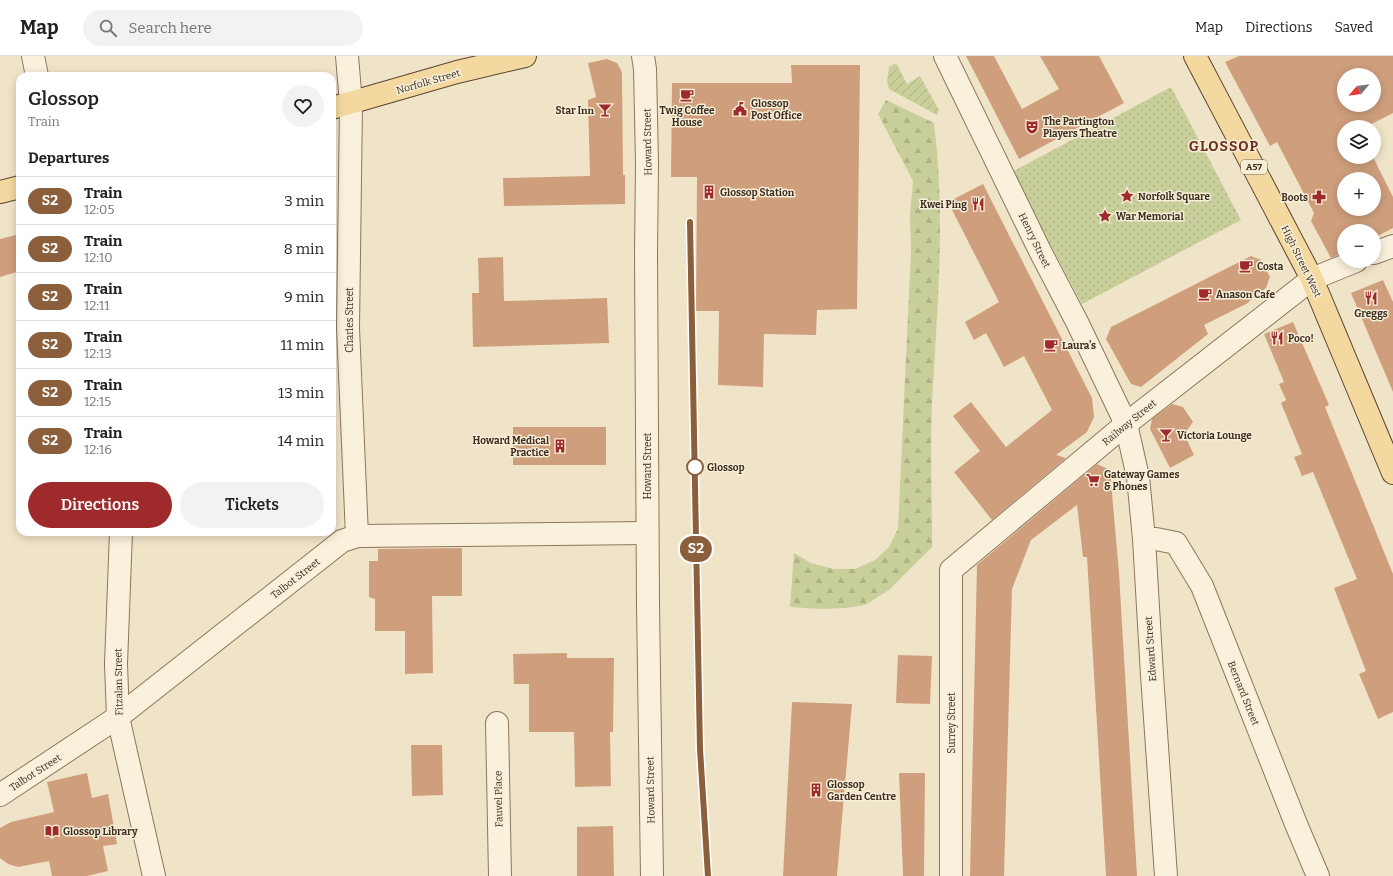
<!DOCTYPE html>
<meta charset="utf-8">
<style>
body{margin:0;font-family:Bitter,serif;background:#f2f2f2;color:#202124;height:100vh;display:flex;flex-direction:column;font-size:15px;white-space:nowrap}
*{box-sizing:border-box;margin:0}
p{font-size:13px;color:#757577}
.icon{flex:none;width:22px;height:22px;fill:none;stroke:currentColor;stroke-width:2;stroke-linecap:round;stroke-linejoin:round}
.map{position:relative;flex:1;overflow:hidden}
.drawer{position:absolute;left:16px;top:16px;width:320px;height:464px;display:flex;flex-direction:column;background:#fff;border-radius:12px;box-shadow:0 2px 10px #0003}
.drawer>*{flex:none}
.badge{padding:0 8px;border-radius:13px;font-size:14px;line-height:26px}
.needle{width:26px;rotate:241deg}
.buttons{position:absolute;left:1337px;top:12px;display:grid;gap:8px}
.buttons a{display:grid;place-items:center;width:44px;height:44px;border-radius:50%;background:#fff;box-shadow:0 2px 10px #0003;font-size:20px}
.map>.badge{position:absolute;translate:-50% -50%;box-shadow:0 0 0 2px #fff}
h2{padding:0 12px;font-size:15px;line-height:36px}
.round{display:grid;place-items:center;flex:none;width:42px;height:42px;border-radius:21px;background:#f2f2f2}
.head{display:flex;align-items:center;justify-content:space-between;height:68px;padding:0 12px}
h1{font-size:19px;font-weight:600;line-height:30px}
.action{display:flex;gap:8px;margin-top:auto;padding:8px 12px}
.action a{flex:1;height:46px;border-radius:24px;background:#9e2a2b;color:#fff;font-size:16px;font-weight:600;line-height:46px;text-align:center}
.action a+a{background:#f2f2f2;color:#202124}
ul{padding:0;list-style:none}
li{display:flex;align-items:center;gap:12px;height:48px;padding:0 12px;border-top:1px solid #e0e0e0}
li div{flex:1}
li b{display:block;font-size:15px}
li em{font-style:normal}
li .badge{min-width:44px;font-weight:700;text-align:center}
header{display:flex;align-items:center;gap:24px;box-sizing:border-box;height:56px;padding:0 20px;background:#fff;border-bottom:1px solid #e0e0e0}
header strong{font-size:19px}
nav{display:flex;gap:22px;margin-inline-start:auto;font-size:14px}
.search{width:280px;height:36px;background:#f2f2f2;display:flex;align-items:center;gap:10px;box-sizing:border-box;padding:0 14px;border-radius:22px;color:#757577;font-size:15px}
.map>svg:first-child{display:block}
.grass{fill:url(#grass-dots)}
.forest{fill:url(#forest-firs)}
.garden{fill:url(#garden-furrows)}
.building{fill:#cf9f7d;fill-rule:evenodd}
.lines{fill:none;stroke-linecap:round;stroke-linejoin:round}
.minor-casing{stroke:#8d765c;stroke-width:24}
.major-casing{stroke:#5b4430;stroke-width:24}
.minor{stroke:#faf1dc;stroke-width:22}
.major{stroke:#f3d9a0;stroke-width:22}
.rail{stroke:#3d2e20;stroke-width:3;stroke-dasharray:7 7;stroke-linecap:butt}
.line-casing{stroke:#fff;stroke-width:9}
.line{stroke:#8b5e3c;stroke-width:6}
.stop-dot{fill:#fff;stroke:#8b5e3c;stroke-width:2}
.labels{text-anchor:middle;stroke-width:3;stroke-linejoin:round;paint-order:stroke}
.shield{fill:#f7eed8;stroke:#756857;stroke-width:1}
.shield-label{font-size:9px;font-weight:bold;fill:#3d2e20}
.street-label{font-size:10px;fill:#3d2e20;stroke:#f7eed8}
.poi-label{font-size:10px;font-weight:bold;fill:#3d2e20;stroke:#f7eed8;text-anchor:start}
.stop-label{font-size:10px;font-weight:bold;fill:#3d2e20;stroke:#f7eed8;text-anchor:start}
.district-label{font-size:14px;font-weight:bold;letter-spacing:1px;fill:#6b2e1e;stroke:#f7eed8}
</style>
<header>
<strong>Map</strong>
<div class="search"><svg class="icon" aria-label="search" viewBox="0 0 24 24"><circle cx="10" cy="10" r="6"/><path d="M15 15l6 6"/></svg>Search here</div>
<nav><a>Map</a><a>Directions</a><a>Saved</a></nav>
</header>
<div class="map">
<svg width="1393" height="820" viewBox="0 0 1393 820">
<defs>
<pattern id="grass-dots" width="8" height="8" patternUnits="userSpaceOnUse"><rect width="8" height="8" fill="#c9cf9b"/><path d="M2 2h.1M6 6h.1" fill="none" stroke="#aeb285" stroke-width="1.8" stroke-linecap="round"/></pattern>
<pattern id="forest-firs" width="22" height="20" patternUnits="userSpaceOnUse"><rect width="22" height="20" fill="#c9cf9b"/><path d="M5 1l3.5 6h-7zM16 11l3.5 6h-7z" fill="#aeb285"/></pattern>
<pattern id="garden-furrows" width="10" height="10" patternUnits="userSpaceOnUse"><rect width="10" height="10" fill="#c9cf9b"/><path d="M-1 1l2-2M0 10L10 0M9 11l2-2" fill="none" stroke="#aeb285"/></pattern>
</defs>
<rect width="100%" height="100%" fill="#f0e4c8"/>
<path class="grass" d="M1171 31 1241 164 1082 248 1012 116Z"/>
<path class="forest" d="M886 44 934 67C946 161 937 255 932 348 930 396 932 444 932 491L889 534 865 549 846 552 820 553 790 551 794 497 811 507 833 513H855L875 504 889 491 898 473 911 195 910 160 913 125 878 58Z"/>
<path class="garden" d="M896 7 907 28 920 20 939 54 937 59 889 33 887 25 889 11Z"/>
<g class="building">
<path d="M966 0H994L1022 53 1059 33 1040 0H1099L1124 47 1019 103Z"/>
<path d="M1239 0H1393V57L1366 71H1344V101H1373L1393 141V172L1374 182V175H1344V196L1331 202 1311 165 1314 157 1277 86 1270 90 1225 6ZM1344 19H1374V49H1344ZM1344 123H1374V153H1344Z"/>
<path d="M607 3 617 7 621 14 622 18 623 119H625V148L504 150 503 122 590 120 588 44 596 41 588 7Z"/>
<path d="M791 9H860L857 253 817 254 816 279 764 278 763 331 718 329 719 255H696L697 121H671L672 27H792Z"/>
<path d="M983 128 1092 342 1094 361 1087 376 1056 399 1066 402 992 464 954 416 980 395 953 360 971 346 1006 391 1052 354 1024 300 1004 311 986 277 974 284 965 266 999 246 948 146Z"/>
<path d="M20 178V215L0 221V183Z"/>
<path d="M1251 200 1261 204 1270 221 1266 232 1246 248 1204 269 1208 278 1141 331 1131 328 1106 283 1111 271Z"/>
<path d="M503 201 504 245 607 242 609 287 473 291 472 237H479L478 202Z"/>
<path d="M1383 224 1393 246V336L1351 237Z"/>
<path d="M1293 266 1329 349 1325 351 1393 518V656L1378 663 1359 618 1366 615 1334 532 1357 523 1313 416 1302 420 1294 401 1302 398 1281 347 1286 344 1279 328 1284 326 1264 278Z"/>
<path d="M1172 348 1183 351 1193 366 1184 378 1194 399 1170 412 1150 373 1152 363Z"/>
<rect x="513" y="371" width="93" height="38"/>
<path d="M1097 408 1110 414 1119 517 1137 820H1106L1087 501H1083L1077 449 1031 484 1012 533 1004 820H970L977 509Z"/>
<path d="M462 492V540H432L433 617 405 618V575H375V543L369 541V505H378V493Z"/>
<path d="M567 597V602H614L613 676H610L611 730 575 731 574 676H529V628H514L513 598Z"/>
<path d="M898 599 932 600 930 648 896 647Z"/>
<path d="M792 646 852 648 837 820H783Z"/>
<path d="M411 689H442L443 739 412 740Z"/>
<path d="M87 717 92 742 108 738 117 788 103 790 108 815 87 820H52L49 805 18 811 8 808 0 802V772L11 766 54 756 47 726Z"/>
<path d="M899 717H925L924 820H903Z"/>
<path d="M613 770 614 820H577V771Z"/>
</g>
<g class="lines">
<g class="minor-casing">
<g id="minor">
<path d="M33 0 37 20"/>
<path d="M347 0 351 48 348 272 357 480"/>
<path d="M643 0 645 13 647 107 646 198 648 548 652 820"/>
<path d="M945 0 1040 195 1077 266 1126 368 1138 421 1144 483 1152 619 1166 820"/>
<path d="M1374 197 1393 190"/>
<path d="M121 476 116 608 118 661 154 820"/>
<path d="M1144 483H1156L1176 487 1202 530 1296 768 1318 820"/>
<path d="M497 667 500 820"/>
<path d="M0 739 118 661 342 485 357 480 647 477"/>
<path d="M951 820V514L1126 368 1312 223 1356 205"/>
</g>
</g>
<g class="major-casing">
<g id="major">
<path d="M1195 0 1312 223 1393 417"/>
<path d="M332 52 457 16 525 0"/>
<path d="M0 136 20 131"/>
</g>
</g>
<use href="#minor" class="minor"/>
<use href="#major" class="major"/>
<path class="rail" d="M690 166 700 693 708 820"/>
</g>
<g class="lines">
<g class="line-casing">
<path id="line" d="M690 166 700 693 708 820"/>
</g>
<use href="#line" class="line"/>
</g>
<defs>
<g id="cafe-bare" transform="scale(1.08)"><path d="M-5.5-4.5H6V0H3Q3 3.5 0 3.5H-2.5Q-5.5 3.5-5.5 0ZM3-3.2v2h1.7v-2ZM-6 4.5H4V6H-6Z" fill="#9e2a2b" stroke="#f7eed8" stroke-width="2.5" paint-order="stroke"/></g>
<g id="civic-bare" transform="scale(1.08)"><path d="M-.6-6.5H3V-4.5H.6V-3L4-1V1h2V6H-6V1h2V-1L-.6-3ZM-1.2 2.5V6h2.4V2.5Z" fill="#9e2a2b" stroke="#f7eed8" stroke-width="2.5" paint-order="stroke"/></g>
<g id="bar-bare" transform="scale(1.08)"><path d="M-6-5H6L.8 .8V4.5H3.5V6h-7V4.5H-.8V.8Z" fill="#9e2a2b" stroke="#f7eed8" stroke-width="2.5" paint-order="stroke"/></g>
<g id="theatre-bare" transform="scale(1.08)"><path d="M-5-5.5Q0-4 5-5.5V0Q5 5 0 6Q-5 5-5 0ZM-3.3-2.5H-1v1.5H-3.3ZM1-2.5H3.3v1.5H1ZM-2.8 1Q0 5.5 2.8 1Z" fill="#9e2a2b" stroke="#f7eed8" stroke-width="2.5" paint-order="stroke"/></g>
<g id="building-bare" transform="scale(1.08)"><path d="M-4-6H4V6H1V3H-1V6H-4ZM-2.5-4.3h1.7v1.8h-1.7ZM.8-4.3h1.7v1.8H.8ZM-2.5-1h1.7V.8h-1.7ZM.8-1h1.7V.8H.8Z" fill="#9e2a2b" stroke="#f7eed8" stroke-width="2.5" paint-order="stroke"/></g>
<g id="sight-bare" transform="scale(1.08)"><path d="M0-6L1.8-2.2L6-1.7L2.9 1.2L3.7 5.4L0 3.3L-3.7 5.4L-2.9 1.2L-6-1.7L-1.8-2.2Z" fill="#9e2a2b" stroke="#f7eed8" stroke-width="2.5" paint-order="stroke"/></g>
<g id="pharmacy-bare" transform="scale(1.08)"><path d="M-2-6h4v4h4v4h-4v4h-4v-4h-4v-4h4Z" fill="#9e2a2b" stroke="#f7eed8" stroke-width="2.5" paint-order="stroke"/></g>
<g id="restaurant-bare" transform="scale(1.08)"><path d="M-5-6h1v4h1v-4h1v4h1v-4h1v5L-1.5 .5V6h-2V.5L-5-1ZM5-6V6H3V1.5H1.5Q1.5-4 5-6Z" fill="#9e2a2b" stroke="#f7eed8" stroke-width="2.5" paint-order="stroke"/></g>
<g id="supermarket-bare" transform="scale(1.08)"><path d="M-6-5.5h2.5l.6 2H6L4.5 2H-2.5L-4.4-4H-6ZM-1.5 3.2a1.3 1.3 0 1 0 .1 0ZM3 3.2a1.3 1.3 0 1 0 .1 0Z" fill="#9e2a2b" stroke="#f7eed8" stroke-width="2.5" paint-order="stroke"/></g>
<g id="library-bare" transform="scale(1.08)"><path d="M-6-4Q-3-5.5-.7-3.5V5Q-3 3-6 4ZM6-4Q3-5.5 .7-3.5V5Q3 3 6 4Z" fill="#9e2a2b" stroke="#f7eed8" stroke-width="2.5" paint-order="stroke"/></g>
</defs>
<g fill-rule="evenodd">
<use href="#cafe-bare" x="687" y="39"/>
<use href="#civic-bare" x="740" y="53"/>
<use href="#bar-bare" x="605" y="54"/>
<use href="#theatre-bare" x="1032" y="71"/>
<use href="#building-bare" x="709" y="136"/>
<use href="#sight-bare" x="1127" y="140"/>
<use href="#pharmacy-bare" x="1319" y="141"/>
<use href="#restaurant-bare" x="978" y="148"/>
<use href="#sight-bare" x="1105" y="160"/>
<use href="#cafe-bare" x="1246" y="210"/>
<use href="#cafe-bare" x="1205" y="238"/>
<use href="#restaurant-bare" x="1371" y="242"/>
<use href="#restaurant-bare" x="1277" y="282"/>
<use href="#cafe-bare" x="1051" y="289"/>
<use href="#bar-bare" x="1166" y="379"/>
<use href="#building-bare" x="560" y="390"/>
<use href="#supermarket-bare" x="1093" y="424"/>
<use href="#building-bare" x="816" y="734"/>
<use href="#library-bare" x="52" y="775"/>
</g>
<circle class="stop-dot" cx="695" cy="411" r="8"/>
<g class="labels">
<rect class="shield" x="1241" y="104" width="26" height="14" rx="3"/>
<g class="shield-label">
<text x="1254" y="114">A57</text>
</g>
<g class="street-label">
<text transform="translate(428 25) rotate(-16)" y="4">Norfolk Street</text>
<text transform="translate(647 86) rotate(-91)" y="4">Howard Street</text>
<text transform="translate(1035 184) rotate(64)" y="4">Henry Street</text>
<text transform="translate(1302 205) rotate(64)" y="4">High Street West</text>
<text transform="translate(349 264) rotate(-90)" y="4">Charles Street</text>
<text transform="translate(1129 366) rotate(-39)" y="4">Railway Street</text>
<text transform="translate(647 410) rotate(-90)" y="4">Howard Street</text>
<text transform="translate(295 522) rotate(-38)" y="4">Talbot Street</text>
<text transform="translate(1150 593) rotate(-94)" y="4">Edward Street</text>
<text transform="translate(118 626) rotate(-91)" y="4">Fitzalan Street</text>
<text transform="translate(1244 637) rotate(68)" y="4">Bernard Street</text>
<text transform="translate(951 667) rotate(-90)" y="4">Surrey Street</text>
<text transform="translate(35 716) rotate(-33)" y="4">Talbot Street</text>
<text transform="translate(650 734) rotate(-91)" y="4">Howard Street</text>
<text transform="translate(498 743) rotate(-91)" y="4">Fauvel Place</text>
</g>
<g class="poi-label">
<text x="751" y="51">Glossop<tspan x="751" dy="12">Post Office</tspan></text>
<text x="594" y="58" text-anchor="end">Star Inn</text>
<text x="687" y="58" text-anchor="middle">Twig Coffee<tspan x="687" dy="12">House</tspan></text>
<text x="1043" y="69">The Partington<tspan x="1043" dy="12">Players Theatre</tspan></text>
<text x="720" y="140">Glossop Station</text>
<text x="1138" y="144">Norfolk Square</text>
<text x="1308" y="145" text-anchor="end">Boots</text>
<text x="967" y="152" text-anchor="end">Kwei Ping</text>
<text x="1116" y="164">War Memorial</text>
<text x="1257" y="214">Costa</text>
<text x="1216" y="242">Anason Cafe</text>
<text x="1371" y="261" text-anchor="middle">Greggs</text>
<text x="1288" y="286">Poco!</text>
<text x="1062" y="293">Laura's</text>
<text x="1177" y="383">Victoria Lounge</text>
<text x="549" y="388" text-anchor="end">Howard Medical<tspan x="549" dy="12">Practice</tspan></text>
<text x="1104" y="422">Gateway Games<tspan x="1104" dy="12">&amp; Phones</tspan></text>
<text x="827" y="732">Glossop<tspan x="827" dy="12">Garden Centre</tspan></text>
<text x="63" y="779">Glossop Library</text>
</g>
<g class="stop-label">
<text x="707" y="415">Glossop</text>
</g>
<g class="district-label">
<text x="1224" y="95">GLOSSOP</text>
</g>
</g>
</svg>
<div class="buttons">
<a><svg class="needle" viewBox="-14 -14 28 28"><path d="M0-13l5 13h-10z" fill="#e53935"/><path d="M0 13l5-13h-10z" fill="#757577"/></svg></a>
<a><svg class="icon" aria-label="layers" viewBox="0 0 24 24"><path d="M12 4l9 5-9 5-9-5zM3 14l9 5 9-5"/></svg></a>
<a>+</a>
<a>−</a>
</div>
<b class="badge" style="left:696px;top:493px;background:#8b5e3c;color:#fff">S2</b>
<section class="drawer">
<div class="head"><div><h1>Glossop</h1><p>Train</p></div><a class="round"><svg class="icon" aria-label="heart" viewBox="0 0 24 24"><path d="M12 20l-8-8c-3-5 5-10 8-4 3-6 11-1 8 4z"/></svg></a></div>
<h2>Departures</h2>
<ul>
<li><span class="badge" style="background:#8b5e3c;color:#fff">S2</span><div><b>Train</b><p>12:05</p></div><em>3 min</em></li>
<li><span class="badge" style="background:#8b5e3c;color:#fff">S2</span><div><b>Train</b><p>12:10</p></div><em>8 min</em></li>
<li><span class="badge" style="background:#8b5e3c;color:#fff">S2</span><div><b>Train</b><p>12:11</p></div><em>9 min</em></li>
<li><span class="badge" style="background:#8b5e3c;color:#fff">S2</span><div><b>Train</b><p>12:13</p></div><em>11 min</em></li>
<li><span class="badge" style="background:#8b5e3c;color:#fff">S2</span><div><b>Train</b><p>12:15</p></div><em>13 min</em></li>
<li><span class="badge" style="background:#8b5e3c;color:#fff">S2</span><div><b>Train</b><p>12:16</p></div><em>14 min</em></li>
</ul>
<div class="action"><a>Directions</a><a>Tickets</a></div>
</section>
</div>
